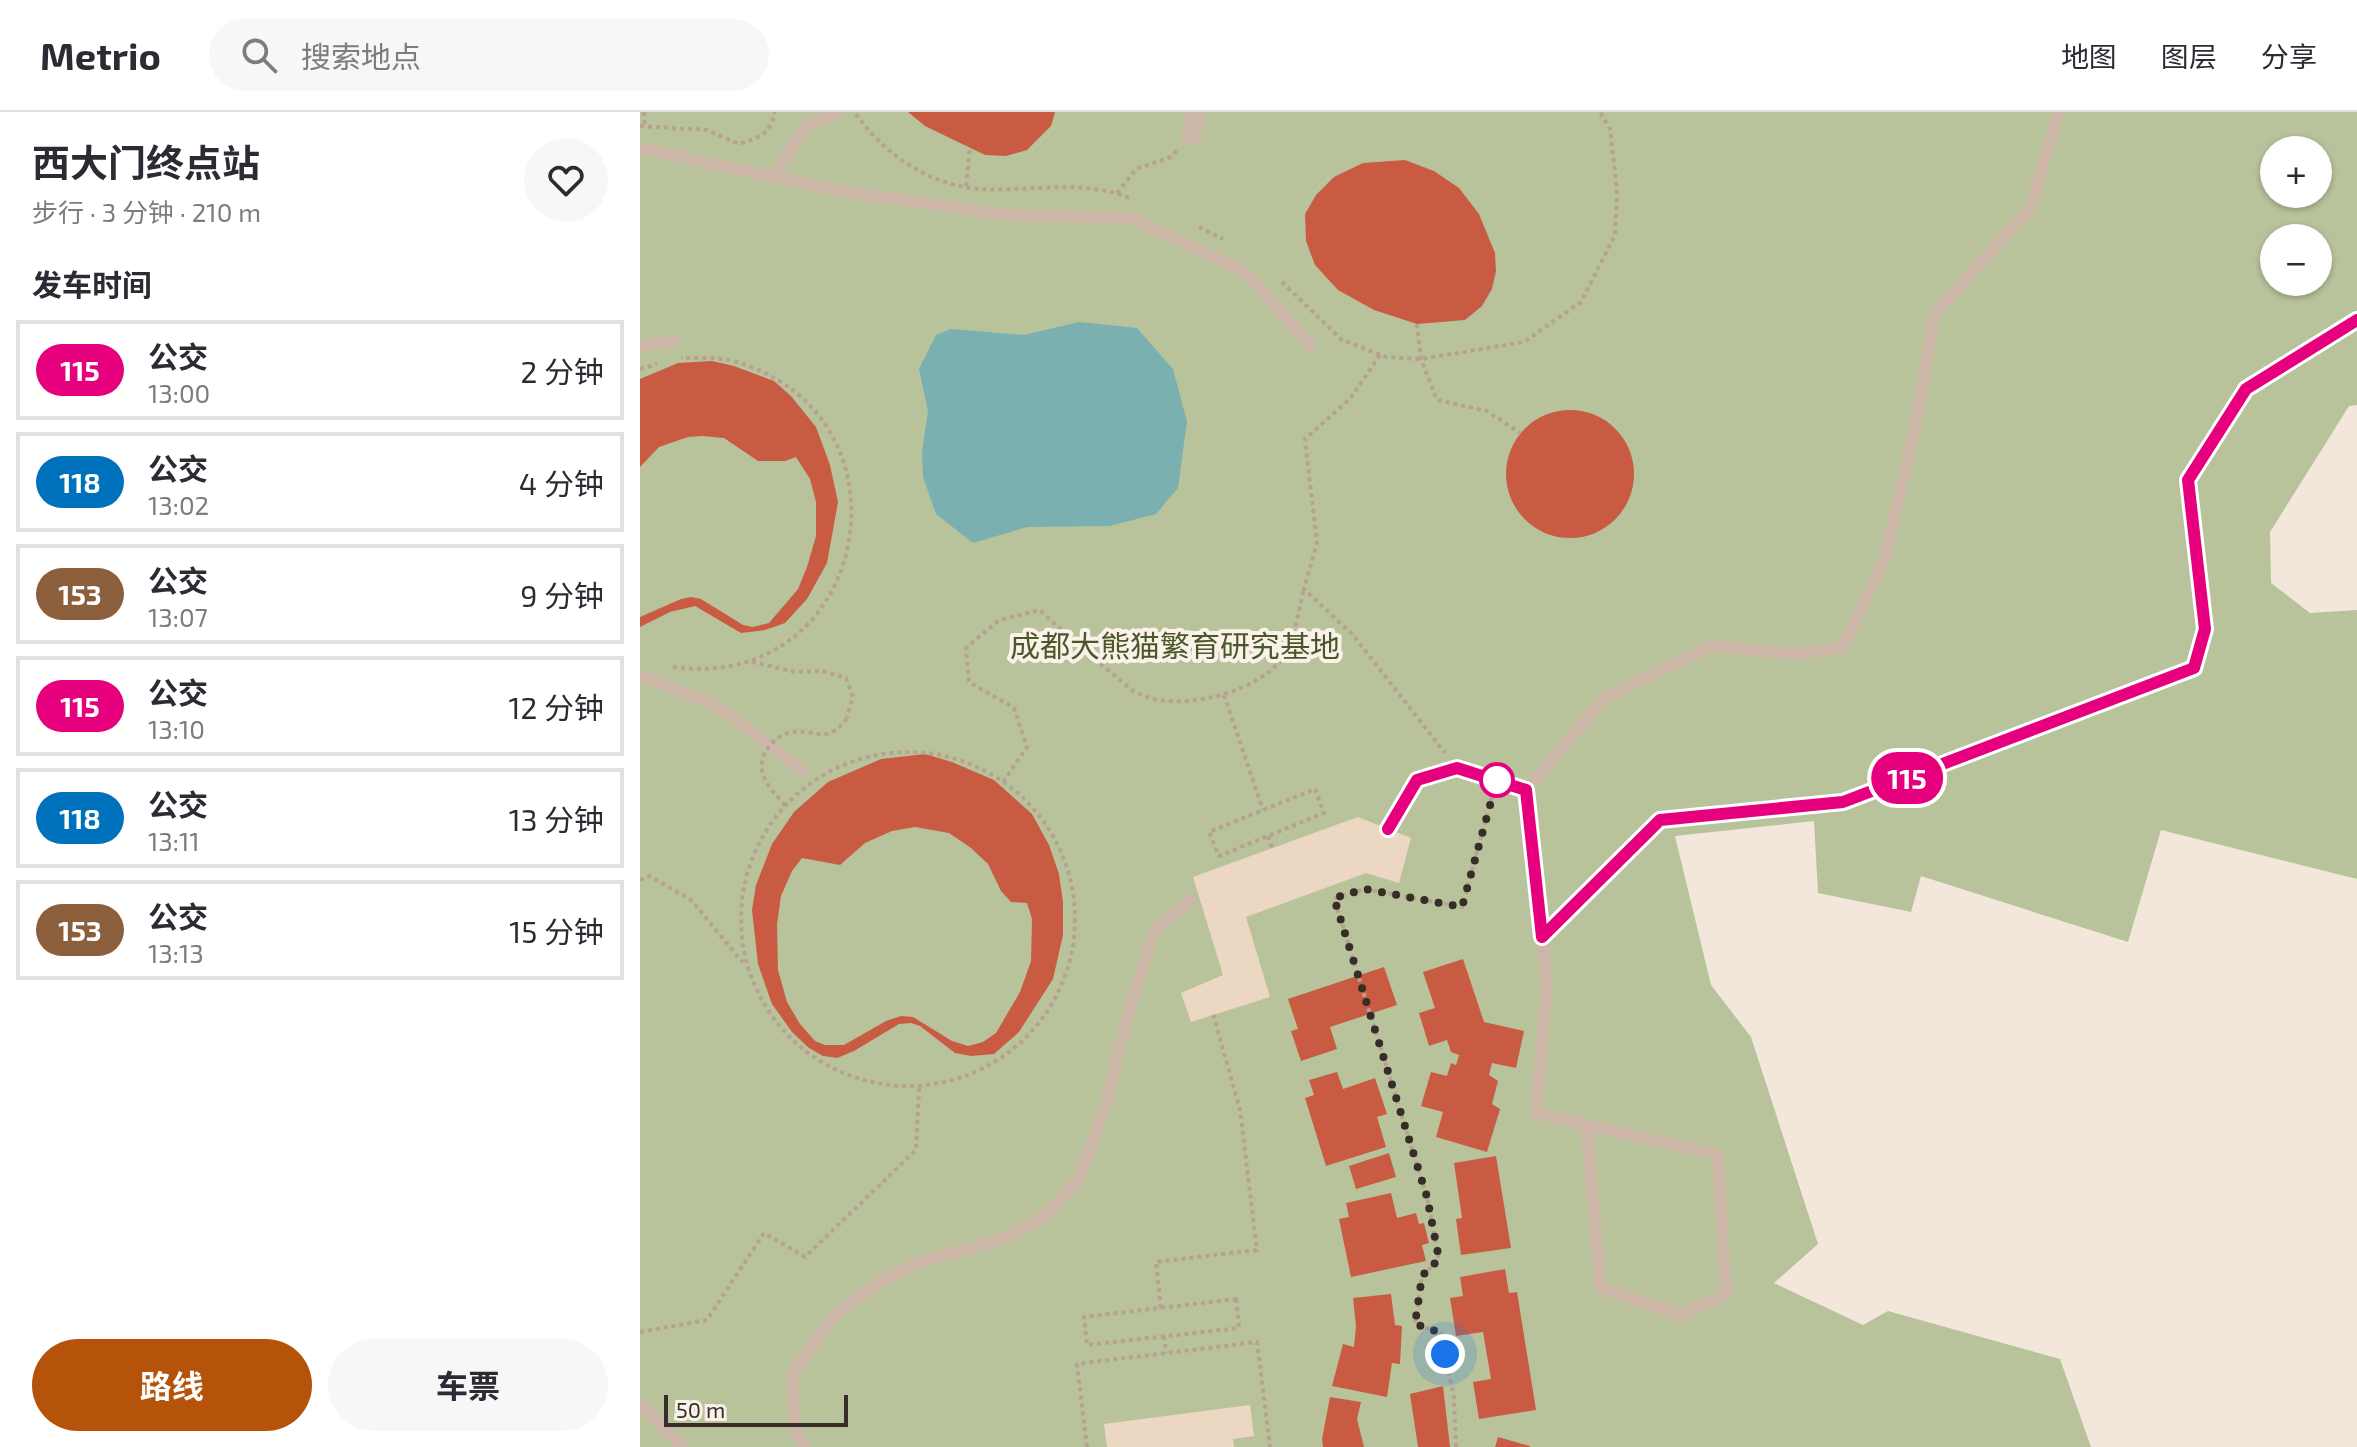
<!DOCTYPE html>
<html lang="zh">
<meta charset="utf-8">
<style>
body{margin:0;font-family:"Exo 2","Noto Sans SC",sans-serif;background:#f7f7f7;color:#2b2b33;height:100vh;display:flex;flex-direction:column;font-size:30px;white-space:nowrap}
*{box-sizing:border-box;margin:0}
p{font-size:26px;color:#7c7c81}
.icon{flex:none;width:44px;height:44px;fill:none;stroke:currentColor;stroke-width:2;stroke-linecap:round;stroke-linejoin:round}
.map{position:relative;flex:1;overflow:hidden}
.details{display:flex;flex-direction:column;background:#fff;width:640px}
.details>*{flex:none}
.badge{padding:0 16px;border-radius:26px;font-size:28px;line-height:52px}
.buttons{position:absolute;left:1620px;top:24px;display:grid;gap:16px}
.buttons a{display:grid;place-items:center;width:72px;height:72px;border-radius:50%;background:#fff;box-shadow:0 2px 6px #0004;font-size:40px}
.scale{position:absolute;left:24px;bottom:20px;width:184px;box-sizing:border-box;padding-left:8px;border:4px solid #382c28;border-top:0;font-size:22px;line-height:28px;white-space:nowrap;color:#382c28;-webkit-text-stroke:6px #faf1e9;paint-order:stroke}
.you{position:absolute;width:40px;height:40px;margin:-20px;border:6px solid #fff;border-radius:50%;background:#1a73e8;box-shadow:0 0 0 12px #1a73e833}
.map>.badge{position:absolute;translate:-50% -50%;box-shadow:0 0 0 4px #fff}
h2{padding:0 32px;font-size:30px;line-height:72px}
.round{display:grid;place-items:center;flex:none;width:84px;height:84px;border-radius:42px;background:#f7f7f7}
.head{display:flex;align-items:center;justify-content:space-between;height:136px;padding:0 32px}
h1{font-size:38px;font-weight:700;line-height:60px}
.cta{display:flex;gap:16px;margin-top:auto;padding:16px 32px}
.cta a{flex:1;height:92px;border-radius:48px;background:#b45309;color:#fff;font-size:32px;font-weight:700;line-height:92px;text-align:center}
.cta a+a{background:#f7f7f7;color:#2b2b33}
ul{padding:0;list-style:none}
li{display:flex;align-items:center;gap:24px;height:100px;margin:0 16px 12px;padding:0 16px;border:4px solid #e1e1e2;border-radius:0px}
li div{flex:1}
li b{display:block;font-size:30px}
li em{font-style:normal}
li .badge{min-width:88px;font-weight:700;text-align:center}
header{display:flex;align-items:center;gap:48px;box-sizing:border-box;height:112px;padding:0 40px;background:#fff;border-bottom:2px solid #e1e1e2}
header strong{font-size:38px}
nav{display:flex;gap:44px;margin-inline-start:auto;font-size:28px}
.search{width:560px;height:72px;background:#f7f7f7;display:flex;align-items:center;gap:20px;box-sizing:border-box;padding:0 28px;border-radius:44px;color:#7c7c81;font-size:30px}
main{display:flex;flex:1;min-height:0}
.map>svg:first-child{display:block}
.green{fill:#b8c39b;fill-rule:evenodd}
.plaza{fill:#ecd7c3}
.water{fill:#7ab1b0}
.building{fill:#ca5b43;fill-rule:evenodd}
.lines{fill:none;stroke-linecap:round;stroke-linejoin:round}
.path{stroke:#b8a092;stroke-width:4;stroke-dasharray:4 4;stroke-linecap:butt}
.lane{stroke:#ccb6a7;stroke-width:12}
.street{stroke:#ccb6a7;stroke-width:20}
.path-bridge{stroke:#b8a092;stroke-width:4;stroke-dasharray:4 4;stroke-linecap:butt}
.line-casing{stroke:#fff;stroke-width:18}
.line{stroke:#e6007e;stroke-width:12}
.walk{stroke:#382c28;stroke-width:8;stroke-dasharray:0 14.4}
.stop-dot{fill:#fff;stroke:#e6007e;stroke-width:4}
.labels{text-anchor:middle;stroke-width:8;stroke-linejoin:round;paint-order:stroke}
.park-label{font-size:30px;fill:#4a572b;stroke:#faf1e9}
</style>
<header>
<strong>Metrio</strong>
<div class="search"><svg class="icon" aria-label="search" viewBox="0 0 24 24"><circle cx="10" cy="10" r="6"/><path d="M15 15l6 6"/></svg>搜索地点</div>
<nav><a>地图</a><a>图层</a><a>分享</a></nav>
</header>
<main>
<section class="details">
<div class="head"><div><h1>西大门终点站</h1><p>步行 · 3 分钟 · 210 m</p></div><a class="round"><svg class="icon" aria-label="heart" viewBox="0 0 24 24"><path d="M12 20l-8-8c-3-5 5-10 8-4 3-6 11-1 8 4z"/></svg></a></div>
<h2>发车时间</h2>
<ul>
<li><span class="badge" style="background:#e6007e;color:#fff">115</span><div><b>公交</b><p>13:00</p></div><em>2 分钟</em></li>
<li><span class="badge" style="background:#0072bc;color:#fff">118</span><div><b>公交</b><p>13:02</p></div><em>4 分钟</em></li>
<li><span class="badge" style="background:#8b5e3c;color:#fff">153</span><div><b>公交</b><p>13:07</p></div><em>9 分钟</em></li>
<li><span class="badge" style="background:#e6007e;color:#fff">115</span><div><b>公交</b><p>13:10</p></div><em>12 分钟</em></li>
<li><span class="badge" style="background:#0072bc;color:#fff">118</span><div><b>公交</b><p>13:11</p></div><em>13 分钟</em></li>
<li><span class="badge" style="background:#8b5e3c;color:#fff">153</span><div><b>公交</b><p>13:13</p></div><em>15 分钟</em></li>
</ul>
<div class="cta"><a>路线</a><a>车票</a></div>
</section>
<div class="map">
<svg width="1717" height="1335" viewBox="0 0 1717 1335">
<rect width="100%" height="100%" fill="#f3e7dc"/>
<path class="green" d="M0 0H1717V293L1709 294 1630 420 1631 471 1670 501 1717 498V767L1521 718 1488 830 1281 764 1271 800 1178 781 1174 709 1035 724 1071 873 1111 925 1178 1132 1134 1171 1223 1213 1248 1199 1420 1247 1451 1335H0ZM1634 38H1678V82H1634ZM1634 126H1678V170H1634Z"/>
<g class="plaza">
<path d="M718 705 771 726 759 771 726 761 606 805 630 885 551 910 541 881 583 863 553 765Z"/>
<path d="M610 1293 614 1324 593 1327 594 1335H467L464 1312Z"/>
</g>
<path class="water" d="M439 210 497 216 533 257 547 309 538 376 516 402 470 414 387 415 333 431 296 402 283 365 282 340 288 299 279 257 296 223 311 217 384 223Z"/>
<g class="building">
<path d="M268 0H415L411 14 387 38 366 44 345 43 285 14Z"/>
<path d="M765 48 794 59 819 76 839 102 855 141 856 159 852 177 842 194 825 208 777 212 734 198 698 178 675 153 666 129 665 102 676 83 694 65 723 51Z"/>
<path d="M72 249 94 254 134 269 151 284 176 315 190 353 198 390 187 451 167 487 145 511 125 518 101 521 55 494 30 500 0 515V505L41 487 51 485 61 487 103 513 113 515 129 511 158 477 167 455 176 424V390L170 367 156 345 145 349H118L84 326 62 324 48 325 19 335 0 355V267L38 251Z"/>
<circle cx="930" cy="362" r="64"/>
<path d="M285 642 312 650 354 668 392 702 409 733 419 762 423 790V823L413 867 379 920 354 942 331 944 315 941 280 914 271 911 259 912 214 939 197 946 183 944 169 936 152 920 132 892 118 852 112 798 116 773 132 732 154 700 188 670 241 647ZM275 715 309 721 331 736 348 752 361 779 371 790 387 791 392 807 391 849 380 880 356 921 343 930 328 934 312 929 273 905 261 904 246 909 204 933H185L175 929 160 912 147 890 138 858 137 812 141 784 152 759 162 746 200 753 225 731 252 719Z"/>
<path d="M823 847 844 910 884 919 876 956 852 951 849 963 858 969 852 992 860 997 847 1040 796 1025 803 1000 781 994 791 960 807 964 811 951 816 953 819 943 811 940 807 928 789 934 779 901 795 896 783 860Z"/>
<path d="M744 855 757 893 690 915 697 937 661 949 651 919 658 917 648 887Z"/>
<path d="M697 960 703 977 735 966 747 1002 737 1005 746 1035 686 1054 665 986 674 983 669 968Z"/>
<path d="M749 1041 756 1065 716 1077 709 1054Z"/>
<path d="M856 1044 871 1136 821 1143 816 1107 822 1106 814 1051Z"/>
<path d="M751 1081 757 1106 776 1101 779 1112 784 1111 789 1131 782 1133 786 1149 711 1165 699 1107 709 1105 706 1091Z"/>
<path d="M865 1157 869 1181 877 1180 896 1298 839 1307 833 1270 851 1267 843 1220 816 1224 810 1186 823 1184 820 1165Z"/>
<path d="M751 1182 755 1213 762 1214 760 1252 752 1251 747 1285 692 1274 703 1232 714 1235 716 1214 713 1186Z"/>
<path d="M803 1274 810 1335H778L770 1282Z"/>
<path d="M690 1285 721 1290 717 1307 724 1335H683L682 1327Z"/>
<path d="M858 1325 890 1334V1335H855Z"/>
</g>
<g class="lines">
<g class="path">
<path d="M4 0 5 15"/>
<path d="M216 2C244 42 289 73 339 77 390 80 443 66 492 87"/>
<path d="M0 14 67 18 99 32C121 25 129 23 135 0"/>
<path d="M326 74 330 36"/>
<path d="M477 81 496 57 531 45 538 37"/>
<path d="M559 115 583 127"/>
<path d="M642 170 702 228 746 245 781 247 884 230 941 190 975 123 977 80 970 17 960 0"/>
<path d="M777 212 781 247 797 288 847 299 880 321"/>
<path d="M740 243 710 287 665 327 677 431 664 477 713 523 805 641"/>
<path d="M0 257 17 252"/>
<path d="M112 550 155 560 182 559 206 566 213 585 207 606"/>
<path d="M33 555C233 582 283 297 89 248 74 245 56 246 41 246"/>
<path d="M584 583 623 698"/>
<circle cx="268" cy="807" r="167"/>
<path d="M363 670 387 635 374 596 329 570 326 536 359 508 400 498C424 521 448 542 474 563 482 569 490 578 499 582 539 602 629 579 648 537 656 519 659 496 664 477"/>
<path d="M675 677 684 701 579 744 569 720Z"/>
<path d="M628 724 632 736"/>
<path d="M0 768 10 764 51 788 105 853"/>
<path d="M596 1187 599 1216 447 1233 444 1205Z"/>
<path d="M521 1196 516 1150 617 1138 600 998 573 902"/>
<path d="M0 1220 67 1208 124 1121 165 1145 276 1038 279 975"/>
<path d="M524 1224 526 1241"/>
<path d="M447 1335 437 1252 617 1230 630 1335"/>
<path d="M816 1335 814 1286 801 1221 775 1212 782 1164 799 1147 787 1085 694 786 725 777 822 795 852 684"/>
</g>
<g class="lane">
<path d="M0 36 195 78 366 103 492 106 605 160 671 234"/>
<path d="M133 65 165 14 199 0"/>
<path d="M0 234 34 229"/>
<path d="M0 563 79 595 163 659"/>
<path d="M886 678 907 872 896 1001 1078 1043 1086 1183 1041 1203 961 1176 946 1012"/>
<path d="M748 717 777 668 817 656 886 678 965 586 1071 534 1157 542 1203 535 1244 449 1274 320 1295 201 1390 96 1419 0"/>
<path d="M902 825 1020 708 1203 690 1554 556 1565 517 1548 368 1606 277 1717 208"/>
<path d="M0 1291 42 1335"/>
<path d="M164 1335 155 1316 152 1262 195 1203 244 1167 280 1150 350 1131 384 1117 408 1101 438 1068 464 999 487 906 514 819 550 788"/>
</g>
<path class="street" d="M551 23 557 0"/>
<path class="path-bridge" d="M145 693C137 684 127 675 123 662 117 644 133 624 151 620 175 616 187 634 207 606"/>
</g>
<g class="lines">
<g class="line-casing">
<path id="line" d="M748 717 777 668 817 656 886 678 902 825 1020 708 1203 690 1554 556 1565 517 1548 368 1606 277 1717 208"/>
</g>
<use href="#line" class="line"/>
<path class="walk" d="M805 1242 801 1221 775 1212 782 1164 799 1147 787 1085 694 786 725 777 822 795 857 668"/>
</g>
<circle class="stop-dot" cx="857" cy="668" r="16"/>
<g class="labels">
<g class="park-label">
<text x="535" y="545">成都大熊猫繁育研究基地</text>
</g>
</g>
</svg>
<div class="buttons">
<a>+</a>
<a>−</a>
</div>
<div class="scale">50 m</div>
<div class="you" style="left:805px;top:1242px"></div>
<b class="badge" style="left:1267px;top:666px;background:#e6007e;color:#fff">115</b>
</div>
</main>
